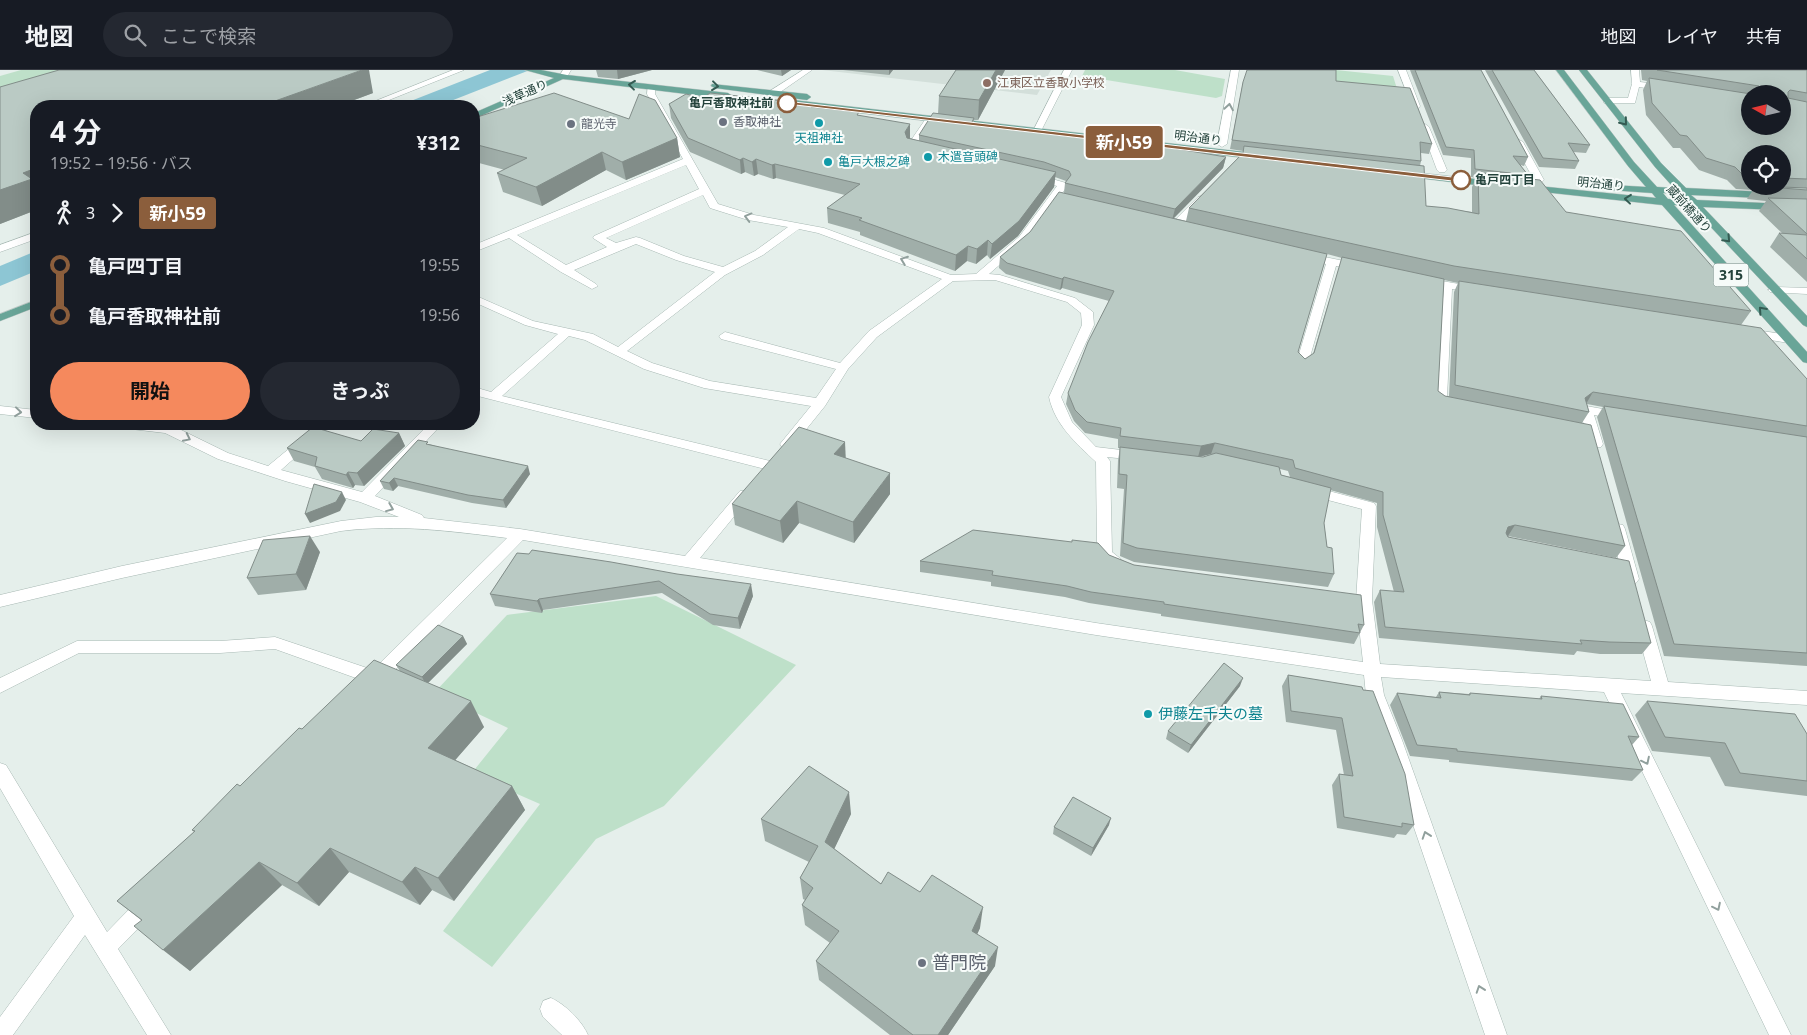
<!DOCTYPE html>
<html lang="ja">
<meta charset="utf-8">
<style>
body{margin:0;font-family:"Noto Sans","Noto Sans JP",sans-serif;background:#242831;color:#f1f3f6;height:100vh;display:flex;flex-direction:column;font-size:19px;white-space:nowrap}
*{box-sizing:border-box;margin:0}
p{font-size:16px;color:#9ea1a6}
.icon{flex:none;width:28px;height:28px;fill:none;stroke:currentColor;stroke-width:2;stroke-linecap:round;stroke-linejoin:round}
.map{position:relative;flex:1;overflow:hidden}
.sheet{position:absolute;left:30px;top:30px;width:450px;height:330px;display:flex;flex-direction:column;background:#171b24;border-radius:20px;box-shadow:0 5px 20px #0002}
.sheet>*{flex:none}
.badge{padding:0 10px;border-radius:4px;font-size:18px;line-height:32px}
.needle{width:32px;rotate:278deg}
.fabs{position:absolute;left:1741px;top:15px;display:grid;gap:10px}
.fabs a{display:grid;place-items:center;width:50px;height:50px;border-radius:50%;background:#171b24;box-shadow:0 5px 20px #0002;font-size:25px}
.map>.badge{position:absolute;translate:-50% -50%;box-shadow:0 0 0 2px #fff}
.legs{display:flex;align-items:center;gap:8px;height:55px;padding:0 20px;font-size:16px}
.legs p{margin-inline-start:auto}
.overview{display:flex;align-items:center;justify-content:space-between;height:85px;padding:0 20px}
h1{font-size:28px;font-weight:700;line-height:38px}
.primary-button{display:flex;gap:10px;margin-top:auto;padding:10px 20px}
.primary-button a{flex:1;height:58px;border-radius:30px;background:#f5895d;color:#111;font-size:20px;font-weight:700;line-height:58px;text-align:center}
.primary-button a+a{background:#242831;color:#f1f3f6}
ul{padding:0 20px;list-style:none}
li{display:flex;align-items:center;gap:18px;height:50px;font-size:19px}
li i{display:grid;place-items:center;width:8px;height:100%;margin:0 6px;background:currentColor}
li i::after{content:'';width:12px;height:12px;margin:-6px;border:4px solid;border-radius:50%;background:#171b24}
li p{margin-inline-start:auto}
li:first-child i{background:linear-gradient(#0000 50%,currentColor 0)}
li:last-child i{background:linear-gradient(currentColor 50%,#0000 0)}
header{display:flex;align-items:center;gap:30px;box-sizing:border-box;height:70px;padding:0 25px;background:#171b24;border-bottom:1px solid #363941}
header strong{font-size:24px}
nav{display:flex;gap:28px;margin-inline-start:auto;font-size:18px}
.search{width:350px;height:45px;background:#242831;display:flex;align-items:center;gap:12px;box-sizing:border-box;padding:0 18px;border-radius:28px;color:#9ea1a6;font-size:19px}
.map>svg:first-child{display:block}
.built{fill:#d3dfda}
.green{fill:#bee0c9}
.water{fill:#8dc6d4}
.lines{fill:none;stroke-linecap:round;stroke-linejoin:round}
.minor-casing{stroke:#a7b8b3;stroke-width:1}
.major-casing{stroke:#c1cac8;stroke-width:1}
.minor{fill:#fff;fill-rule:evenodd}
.major{fill:#69a598;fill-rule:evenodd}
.wall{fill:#a0aea9;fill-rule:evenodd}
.shaded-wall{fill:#828d89}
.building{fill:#bacac4;stroke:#828d89}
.oneway{stroke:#345b52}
.oneway2{stroke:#91a09d}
.line-1{fill:#8b5e3c;stroke:#fff}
.education-dot{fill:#8d6e63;stroke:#f6fbf9;stroke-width:2}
.stop-1-dot{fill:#fff;stroke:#8b5e3c;stroke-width:2.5}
.worship-dot{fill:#6b7280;stroke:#f6fbf9;stroke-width:2}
.culture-dot{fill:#0f9aa8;stroke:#f6fbf9;stroke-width:2}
.labels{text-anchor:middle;stroke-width:4;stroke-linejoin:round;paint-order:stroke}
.far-education-label{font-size:12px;fill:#785e54;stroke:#f6fbf9;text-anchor:start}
.far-street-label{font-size:12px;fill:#23423b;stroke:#f6fbf9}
.far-stop-label{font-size:12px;font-weight:bold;fill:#23423b;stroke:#f6fbf9;text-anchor:end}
.far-worship-label{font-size:12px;fill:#5b616d;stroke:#f6fbf9;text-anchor:start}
.far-culture-label{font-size:12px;fill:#0d838f;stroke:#f6fbf9;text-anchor:start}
.shield{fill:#f6fbf9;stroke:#627a74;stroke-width:1}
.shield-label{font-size:14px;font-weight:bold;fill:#23423b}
.culture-label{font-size:15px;fill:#0d838f;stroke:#f6fbf9;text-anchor:start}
.near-worship-label{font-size:18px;fill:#5b616d;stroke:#f6fbf9;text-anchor:start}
</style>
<header>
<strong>地図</strong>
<div class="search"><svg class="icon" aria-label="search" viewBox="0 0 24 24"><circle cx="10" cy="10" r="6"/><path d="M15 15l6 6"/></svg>ここで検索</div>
<nav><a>地図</a><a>レイヤ</a><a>共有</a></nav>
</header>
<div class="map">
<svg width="1807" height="965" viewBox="0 0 1807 965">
<rect width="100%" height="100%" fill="#e5efeb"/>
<path class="built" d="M822 0H1051L1037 25Z"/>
<g class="green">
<path d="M21 0H84L0 25V6Z"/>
<path d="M1085 0H1175L1225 9 1222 26 1216 28 1082 6Z"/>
<path d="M1336 0 1393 6 1399 25 1292 13Z"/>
<path d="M656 526 796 595 664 736 596 769 492 897 443 861 540 734 471 704 508 658 434 623 507 545Z"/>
</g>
<g class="water">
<path d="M490 0H530L438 36H398Z"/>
<path d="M36 181V201L0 216V196Z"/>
</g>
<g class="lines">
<g class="minor-casing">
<g id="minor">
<path d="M453 0H464L374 36H363Z"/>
<path d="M563 0H571L566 9H563L559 7Z"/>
<path d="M803 0H812L776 25H770V21Z"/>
<path d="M1064 0H1072L1041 61 1040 63H1034L1033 61Z"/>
<path d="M1231 0H1239L1227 74 1222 77 1217 74Z"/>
<path d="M1398 0H1406L1420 36 1419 38 1412 36Z"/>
<path d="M1631 0H1639L1640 12 1665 15 1669 18 1665 21 1639 17 1635 33H1604V29L1607 28H1628L1632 14Z"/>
<path d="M648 15 655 17V24L718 134 754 145 824 158 951 205 976 204 1019 167 1057 116 1032 109V105L1035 104 1066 113 1068 115 1027 171 989 204 1000 205 1075 228 1093 242 1094 255 1061 327 1072 352 1096 377 1138 382 1143 383 1145 386 1143 389 1138 390 1107 387 1110 391 1112 482 1127 494 1124 498C1114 501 1103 493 1097 484L1096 392C1076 373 1055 355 1049 327L1082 255 1081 243 1067 232 995 210 953 211 877 267 848 299 825 336 792 377H782L780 374 811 336 704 318 644 299 585 270 569 266 502 326 774 392 776 395 774 398 769 400 474 325V317L491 322 558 264 525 255 474 232V225L533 251 593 264 618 277 715 202 676 190 636 174 574 200 596 214 598 216 592 219 561 202 509 168 474 182V175L683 89 647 24ZM686 95 699 119 594 166 593 168 607 177 566 195 517 165ZM703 125 710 138 748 150 788 157 755 181 723 197 684 186 640 168 636 167 616 173 606 168ZM799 159 818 163 942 209 869 261 840 293 725 262 719 266 721 269 836 299 816 328 710 311 652 293 627 281 725 205 763 185Z"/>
<path d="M930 46 934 49 916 76 923 78V82L907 80V76L927 47Z"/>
<path d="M1425 54 1429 57 1447 100 1445 102H1439L1437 100 1421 57Z"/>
<path d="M1518 69 1523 72 1544 110 1542 112 1539 113 1534 110 1513 72Z"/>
<path d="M1202 126 1206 127V131L1179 158H1171L1170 156 1171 154 1198 127Z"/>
<path d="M36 162V169L0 182V175Z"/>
<path d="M1305 183 1359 194 1364 197 1359 200 1336 196 1308 294 1302 298 1296 294 1326 194 1301 188 1300 186 1301 184Z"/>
<path d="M1425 208 1476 217 1482 220 1476 223 1452 219 1447 328 1454 330 1455 333 1449 337 1435 334 1434 331 1441 217 1421 213 1419 211 1421 209Z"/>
<path d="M1774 217 1807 218V224L1770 222 1768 220Z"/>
<path d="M1749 259 1789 265 1795 269 1789 273 1745 266 1743 263Z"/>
<path d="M0 336 36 340V348L0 344Z"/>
<path d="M1586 336 1620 342 1627 346 1620 350 1594 345 1603 374 1601 377H1591L1589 374 1580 340Z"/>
<path d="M116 354H158L173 356 228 383 268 396 319 354H333L281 400 362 422 429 354H442L375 426 422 445 424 448 520 459 685 486 740 421H750L752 424 750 427 700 488 1096 553 1363 592 1356 530 1362 439 1305 424 1303 421 1305 418 1310 416 1374 433 1376 436 1372 530 1380 594 1651 611 1636 556 1638 552 1644 550 1650 552 1652 556 1668 612 1807 621V635L1621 623 1791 965H1769L1604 622 1381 607 1384 625 1402 670 1507 965H1485L1384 670 1366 625 1364 605 1096 565 523 470 380 615 374 617 368 615 367 612 275 579 220 583H79L0 623V608L77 571H220L275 567 373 600 507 468C450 461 399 454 341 461L122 508 0 537V525L122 496 341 451 376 447H399L360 432 285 411 218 389 165 363 123 358Z"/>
<path d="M1618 454 1623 455 1625 459 1639 509 1636 513 1631 515 1626 513 1623 509 1611 459 1613 455Z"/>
<path d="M0 693 6 695 107 862 143 825 150 822 157 825 160 832 157 839 118 879 171 965H147L85 865 13 965H0V947L74 846 0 718Z"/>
<path d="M551 928C565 934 582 951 588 965H562L543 947 540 939 543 931Z"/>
</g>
</g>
<g class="major-casing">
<g id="major">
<path d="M525 0H541L567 5 728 23 732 26 728 29 563 9 474 49V43L554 8Z"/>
<path d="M1556 0H1564L1634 92 1657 117 1674 118 1655 97 1579 0H1587L1661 93 1686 118 1807 124V130L1691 125 1697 130 1807 135V141L1703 137 1807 246V257L1803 255 1691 136 1674 135 1807 282V293L1803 292 1662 135 1525 120V116L1528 115 1656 128 1652 123 1609 120V116L1612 115 1646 117 1628 96ZM1663 123 1680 124 1685 130 1668 129Z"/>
<path d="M712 14 807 24 811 27 807 30 715 18 711 16Z"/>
<path d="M793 30 1262 84 1267 87 1262 90 790 35 789 33Z"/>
<path d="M1404 101 1493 111 1498 114 1493 117 1401 106V102Z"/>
<path d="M36 230V237L0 251V244Z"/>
</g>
</g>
<use href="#minor" class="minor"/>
<use href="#major" class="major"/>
</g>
<g class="wall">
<path d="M596 0H652L618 9 598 7Z"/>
<path d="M757 0H791L782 6Z"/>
<path d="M843 0H893L889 5Z"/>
<path d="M956 0H1005L978 50H974V54L1155 80 1226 87 1223 98 1174 148 1186 151 1189 138 1242 84 1243 81 1230 79 1243 12 1336 11 1432 74 1429 84 1421 83V91L1420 96 1426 136 1472 142V117L1476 108 1471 107V88L1443 85 1410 0H1481L1528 87 1524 96 1520 95 1528 105 1527 108 1566 142 1751 241 1741 255 1807 309V596L1664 586 1597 347 1603 337 1587 334 1589 342 1582 353 1625 476 1616 488 1508 466 1651 573 1642 584H1600L1577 581 1574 585 1379 568 1374 532 1380 520 1394 522 1377 457V433L1330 420 1324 453 1327 477 1334 504 1328 517 1134 492 1120 486 1124 419 1117 418 1118 390 1120 378H1118V369L1085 363 1074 351 1066 334 1068 323 1109 231 1062 218 1060 220 1006 204 999 198 1000 187 1030 162 1064 123 1065 113 1066 111 1055 107 1054 117 1018 166 990 189 987 185 976 194 967 191 955 201 860 165V162L828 153 827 138 845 125 776 108 773 109 758 104 754 106 745 102 741 104 690 82 671 48 669 34 703 28 813 34V37L859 45 910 68 919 71V65L938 44 939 26ZM1327 184 1342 188 1313 284 1305 289 1298 282ZM1444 210 1458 213 1454 222 1449 326H1445L1438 321ZM1211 384H1212L1203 387H1200ZM1280 399 1288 401 1290 407 1281 405Z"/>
<path d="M1485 0H1534L1590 75 1586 83 1573 82 1579 91 1575 99 1539 97Z"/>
<path d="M1641 0H1807V212L1770 177 1779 163 1783 164 1759 141 1766 131 1747 129 1753 120 1736 119 1727 110 1699 100 1680 78H1673L1646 45 1643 20 1647 11 1642 10ZM1750 24H1782L1750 56ZM1750 84H1782V116H1750Z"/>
<path d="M0 17 373 23 338 36H36V140L0 154Z"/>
<path d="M474 48 677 68 680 87 626 110 606 100 542 136 503 122 497 103 505 100 479 93 474 89Z"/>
<path d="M399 363 405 376 364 416 355 415 353 418 322 409 315 397 294 391 287 378 361 371Z"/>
<path d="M845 372V388L890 424 854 473 799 453 783 473 735 455 732 434Z"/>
<path d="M429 374 530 404 506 438 472 433 398 416 393 421 384 419 380 411Z"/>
<path d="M320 482 306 520 258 525 247 508Z"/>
<path d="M517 483 753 526 740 559 713 555 662 523 543 540 542 543 495 536 490 524Z"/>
<path d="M1109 485 1134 495 1364 555 1354 574 1161 546V544L1089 533 1065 527 991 516V512L920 502V491Z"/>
<path d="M463 566 467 574 428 613 484 657 455 690 512 716 525 740 454 831 432 820 420 835 349 802 319 836 282 815 190 901 141 850 117 831 194 762 192 760 302 659 400 601 396 595Z"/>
<path d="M1288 605 1363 620 1414 755 1406 765 1397 764 1394 768 1337 758 1332 715 1339 704 1344 705 1336 660 1286 652 1282 616Z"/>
<path d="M1240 616 1188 683 1166 669 1168 661Z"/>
<path d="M1439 622 1469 624 1470 623 1539 629 1541 626 1639 667 1632 675 1643 700 1632 711 1449 692V690L1410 686 1390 635 1397 623 1436 627Z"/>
<path d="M1647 631 1807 664V726L1725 716 1710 687 1652 681 1635 645Z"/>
<path d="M851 744 834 779 881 814 920 822 980 858 977 864 995 896 948 965H890L819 910 816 891 830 873 805 855 802 835 805 830 803 829 800 808 809 792 765 771 761 749Z"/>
<path d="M1109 755 1091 786 1053 764 1054 757Z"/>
</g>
<g class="shaded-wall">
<path d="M362 0H369L373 23 338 36H261Z"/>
<path d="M617 0H652L618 9Z"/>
<path d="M781 0H791L782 6Z"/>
<path d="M889 0H893L889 5Z"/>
<path d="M996 0H1005L978 50 979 30Z"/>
<path d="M224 32 226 36H210Z"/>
<path d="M910 54V68L905 76V62Z"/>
<path d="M677 68 680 87 626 110 622 92Z"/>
<path d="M602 82 606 100 542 136 536 117Z"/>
<path d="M1226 87 1223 98 1172 150 1175 139Z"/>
<path d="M743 88 745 102 741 104 740 90Z"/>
<path d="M756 89 758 104 754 106 752 92Z"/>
<path d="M775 94 776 108 773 109 772 95Z"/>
<path d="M36 98V140L0 154V120L23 103Z"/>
<path d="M1056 102 1054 117 1018 166 990 189 992 174Z"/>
<path d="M988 170 987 185 976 194 977 179Z"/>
<path d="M968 176 967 191 955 201 956 185Z"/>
<path d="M1064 207 1062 218 1060 220 1062 209Z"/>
<path d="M1593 322 1586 334 1585 328Z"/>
<path d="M399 363 405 376 364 416 357 403Z"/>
<path d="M845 372 846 393 834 384Z"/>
<path d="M1215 373 1211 384 1198 387 1201 376Z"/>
<path d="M528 396 530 404 506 438 503 430Z"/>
<path d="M348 402 355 415 353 418 346 405Z"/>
<path d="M890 403V424L854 473 853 452Z"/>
<path d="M394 408 398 416 393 421 389 413Z"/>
<path d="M342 422 346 430 340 441 310 453 305 444Z"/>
<path d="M797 431 799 453 783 473 780 451Z"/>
<path d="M1515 455 1508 466 1501 468 1508 457Z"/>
<path d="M310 466 320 482 306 520 296 504Z"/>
<path d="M751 514 753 526 740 559 738 548Z"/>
<path d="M539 529 543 540 542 543 537 531Z"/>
<path d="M463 566 467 574 426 615 422 607Z"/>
<path d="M1243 608 1240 616 1188 683 1191 675Z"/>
<path d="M471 631 484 657 444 703 428 678Z"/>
<path d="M512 716 525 740 454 831 438 808Z"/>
<path d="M849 722 851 744 827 794 825 772Z"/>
<path d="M1111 748 1109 755 1091 786 1093 778Z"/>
<path d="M330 778 349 802 319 836 297 813Z"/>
<path d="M259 792 282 815 190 901 163 880Z"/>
<path d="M415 797 432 820 420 835 402 812Z"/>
<path d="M983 837 980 858 970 880 972 861Z"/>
<path d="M998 877 995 896 948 965H938Z"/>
</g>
<g class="building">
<path d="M59 0H362L261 36H235L224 32 210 36H36V98L23 103 32 109 0 120V17Z"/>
<path d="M956 0H996L979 30 939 26Z"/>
<path d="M1247 0H1336V11L1410 18 1432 74 1420 72 1421 91 1232 70 1243 12Z"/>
<path d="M1415 0H1481L1528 87 1513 86 1528 105 1475 99 1474 80 1446 77Z"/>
<path d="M1492 0H1534L1590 75 1568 73 1579 91 1543 88Z"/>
<path d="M1657 0H1807V23L1790 20 1788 22V28L1807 32V109L1782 108V84H1750V106H1744L1735 97 1706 88 1687 66 1680 65 1652 33 1649 8 1751 24 1750 56H1782V24H1758L1759 23V16Z"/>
<path d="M554 23 629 49 639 24 655 30 677 68 622 92 602 82 536 117 497 103 527 88 474 74V48Z"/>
<path d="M710 23 813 34 811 37 859 42 857 45 910 54 905 62 907 68 1056 102 1019 151 992 174 988 170 977 179 968 176 956 185 859 150 862 148 827 138 860 114 775 94 772 95 756 89 752 92 743 88 740 90 688 68 669 34 686 24 703 28Z"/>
<path d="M933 43 974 48 971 54 1119 71 1155 80 1160 76 1226 87 1175 139 1065 113 1071 105 1069 101 1044 92 919 65Z"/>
<path d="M1244 76 1424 96 1426 136 1448 138 1479 144 1478 103 1540 110 1566 142 1681 161 1751 241 1454 196 1189 138 1243 83Z"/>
<path d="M1756 116 1807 118V120Z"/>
<path d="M1059 122 1327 184 1298 282 1305 289 1314 283 1342 187 1444 209 1438 321 1445 326 1591 355 1625 476 1515 455 1508 457 1506 463 1508 467 1629 491 1651 573 1609 572 1580 570 1582 574 1385 557 1380 520 1404 522 1383 445V422L1295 398 1293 390 1215 373 1201 376 1120 366 1121 358 1087 352 1075 340 1068 323 1088 272 1114 221 1064 207 1062 209 1007 193 1000 187 1030 162Z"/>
<path d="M1768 128 1807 129V164Z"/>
<path d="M1779 163 1807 165V189Z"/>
<path d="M1459 211 1761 258 1807 309V356L1593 322 1585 328 1589 342 1455 315Z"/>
<path d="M1604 336 1807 367V583L1674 574Z"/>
<path d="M313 357 361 371 373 359 399 363 357 403 348 402 346 405 315 396 317 387 287 378Z"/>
<path d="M799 357 845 372 834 384 890 403 853 452 797 431 780 451 732 434Z"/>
<path d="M418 370 428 372 426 374 528 396 503 430 468 425 394 408 389 413 380 411Z"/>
<path d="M1120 377 1203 387 1216 383 1279 397 1281 405 1331 418 1324 453 1327 477 1332 478 1334 504 1137 478 1123 473 1127 405 1119 404Z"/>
<path d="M314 414 342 422 336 432 305 444Z"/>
<path d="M973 460 1072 472V470L1098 473 1109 485 1134 495 1361 525 1364 555 1358 554 1360 563 1164 534V532L1091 522 1067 516 992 505 993 501 920 491Z"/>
<path d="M310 466 296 504 247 508 263 470Z"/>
<path d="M532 480 611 492 677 504 751 514 738 548 710 544 659 511 539 529 537 531 490 524 517 483 529 484Z"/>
<path d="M438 555 463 566 422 607 396 595Z"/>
<path d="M374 590 471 631 428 678 512 716 438 808 415 797 402 812 330 778 297 813 259 792 163 880 134 856 142 850 117 831 195 761 192 760 237 714 240 716 299 658 302 659Z"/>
<path d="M1224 593 1243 608 1191 675 1168 661Z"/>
<path d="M1288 605 1362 617 1363 620 1373 621 1405 704 1414 755 1402 753V757L1344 747 1339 704 1353 706 1342 648 1291 641Z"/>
<path d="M1439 622 1470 625V623L1542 629 1541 626 1623 634 1639 667 1628 666 1643 700 1457 681V679L1417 675 1397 623 1441 628Z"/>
<path d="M1647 631 1795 644 1807 664V711L1740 703 1725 673 1665 667Z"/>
<path d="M809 696 849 722 825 772 881 814 888 802 920 822 932 805 983 837 972 861 998 877 938 965H913L816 891 839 861 802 835 813 818 800 808 818 776 761 749Z"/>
<path d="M1073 727 1111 748 1093 778 1054 757Z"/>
</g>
<defs><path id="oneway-chevron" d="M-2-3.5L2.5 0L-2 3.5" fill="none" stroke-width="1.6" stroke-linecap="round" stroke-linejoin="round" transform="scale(1.25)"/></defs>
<g class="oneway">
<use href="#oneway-chevron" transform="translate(632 15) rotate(-173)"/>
<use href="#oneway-chevron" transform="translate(715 16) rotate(7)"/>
<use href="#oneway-chevron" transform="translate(1624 52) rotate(51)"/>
<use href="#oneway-chevron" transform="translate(1628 129) rotate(-174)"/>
<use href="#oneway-chevron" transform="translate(1727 169) rotate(47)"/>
<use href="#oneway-chevron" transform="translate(1762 240) rotate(-132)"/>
</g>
<g class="oneway2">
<use href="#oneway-chevron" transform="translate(1229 37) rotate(-81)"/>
<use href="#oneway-chevron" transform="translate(748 147) rotate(-165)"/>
<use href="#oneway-chevron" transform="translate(904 190) rotate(-159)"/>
<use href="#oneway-chevron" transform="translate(18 342) rotate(6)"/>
<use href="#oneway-chevron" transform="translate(187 368) rotate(26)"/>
<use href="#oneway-chevron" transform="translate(390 438) rotate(22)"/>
<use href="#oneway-chevron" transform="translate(1646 691) rotate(64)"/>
<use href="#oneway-chevron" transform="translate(1426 765) rotate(-109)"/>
<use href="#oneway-chevron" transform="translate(1717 837) rotate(64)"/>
<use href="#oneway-chevron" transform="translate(1480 919) rotate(-109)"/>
</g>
<path class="line-1" d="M785 31 1461 108 1464 110 1461 112 787 34Z"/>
<circle class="education-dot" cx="987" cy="13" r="5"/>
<g class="stop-1-dot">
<circle cx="787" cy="33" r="9"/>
<circle cx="1461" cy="110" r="9"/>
</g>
<g class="worship-dot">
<circle cx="723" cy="52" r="5"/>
<circle cx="571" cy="54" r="5"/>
<circle cx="922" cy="893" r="5"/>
</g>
<g class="culture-dot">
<circle cx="819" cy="53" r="5"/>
<circle cx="928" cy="87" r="5"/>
<circle cx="828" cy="92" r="5"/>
<circle cx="1148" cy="644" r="5"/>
</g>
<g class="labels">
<g class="far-education-label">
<text x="997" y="17">江東区立香取小学校</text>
</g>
<g class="far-street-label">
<text transform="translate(525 23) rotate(-24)" y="4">浅草通り</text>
<text transform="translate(1198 68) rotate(7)" y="4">明治通り</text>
<text transform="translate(1601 114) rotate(6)" y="4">明治通り</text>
<text transform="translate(1689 139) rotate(48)" y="4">蔵前橋通り</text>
</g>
<g class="far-stop-label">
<text x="773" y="37">亀戸香取神社前</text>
<text x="1475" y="114" text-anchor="start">亀戸四丁目</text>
</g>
<g class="far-worship-label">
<text x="733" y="56">香取神社</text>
<text x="581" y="58">龍光寺</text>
</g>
<g class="far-culture-label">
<text x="819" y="72" text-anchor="middle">天祖神社</text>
<text x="938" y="91">木遣音頭碑</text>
<text x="838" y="96">亀戸大根之碑</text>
</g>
<rect class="shield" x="1713.5" y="193.5" width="35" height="23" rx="4"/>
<g class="shield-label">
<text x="1731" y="210">315</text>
</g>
<g class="culture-label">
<text x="1158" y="649">伊藤左千夫の墓</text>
</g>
<g class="near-worship-label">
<text x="932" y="899">普門院</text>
</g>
</g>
</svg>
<div class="fabs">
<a><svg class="needle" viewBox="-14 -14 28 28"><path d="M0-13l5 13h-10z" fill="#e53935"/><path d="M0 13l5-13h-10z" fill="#9ea1a6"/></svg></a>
<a><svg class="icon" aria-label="locate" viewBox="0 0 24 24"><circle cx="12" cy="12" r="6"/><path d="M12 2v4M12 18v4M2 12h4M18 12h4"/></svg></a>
</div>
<b class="badge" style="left:1124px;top:72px;background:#8b5e3c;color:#fff">新小59</b>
<section class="sheet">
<div class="overview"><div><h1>4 分</h1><p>19:52 – 19:56 · バス</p></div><b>¥312</b></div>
<div class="legs"><svg class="icon" aria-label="walk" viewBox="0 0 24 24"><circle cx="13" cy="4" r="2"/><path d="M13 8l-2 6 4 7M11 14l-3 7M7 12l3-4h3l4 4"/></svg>3<svg class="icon" aria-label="forward" viewBox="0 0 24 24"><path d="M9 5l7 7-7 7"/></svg><b class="badge" style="background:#8b5e3c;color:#fff">新小59</b></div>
<ul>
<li><i style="color:#8b5e3c"></i><b>亀戸四丁目</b><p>19:55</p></li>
<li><i style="color:#8b5e3c"></i><b>亀戸香取神社前</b><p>19:56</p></li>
</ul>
<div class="primary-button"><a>開始</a><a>きっぷ</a></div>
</section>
</div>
